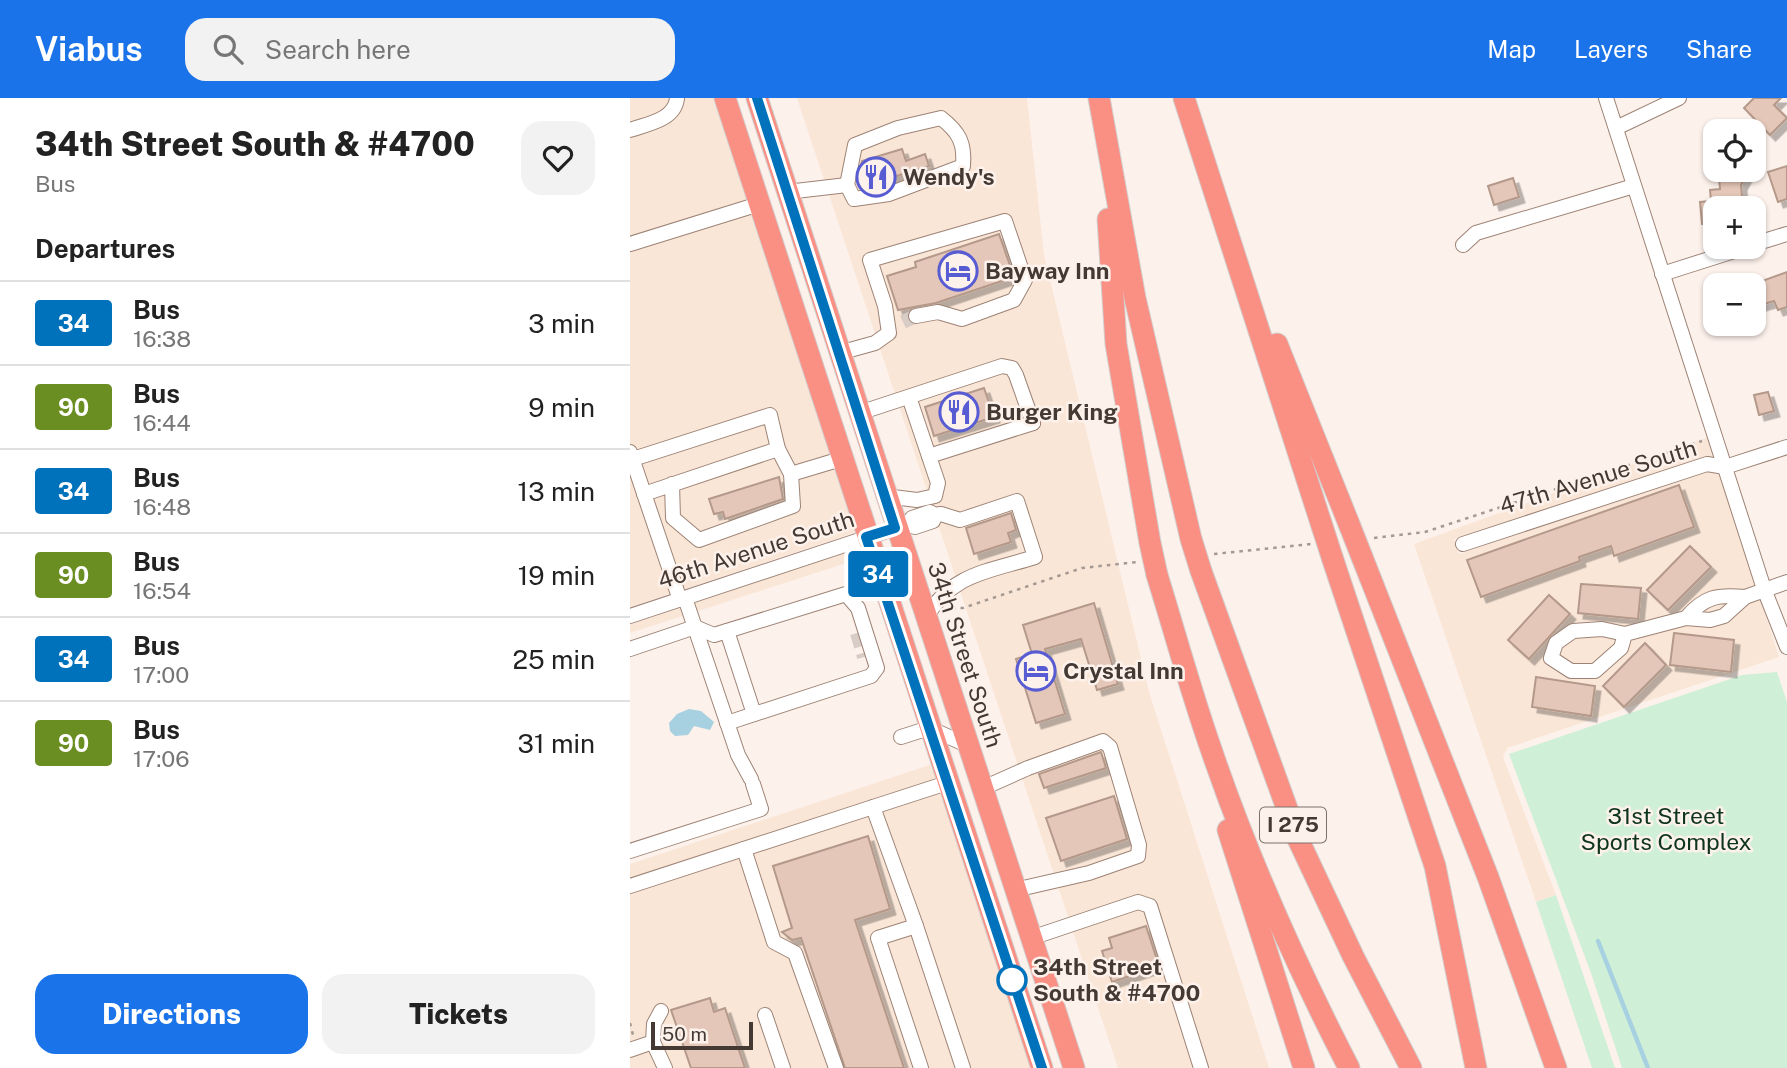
<!DOCTYPE html>
<meta charset="utf-8">
<style>
body{margin:0;font-family:"Public Sans",sans-serif;background:#f2f2f2;color:#222;height:100vh;display:flex;flex-direction:column;font-size:26px;white-space:nowrap}
*{box-sizing:border-box;margin:0}
p{font-size:23px;color:#767676}
.icon{flex:none;width:38px;height:38px;fill:none;stroke:currentColor;stroke-width:2;stroke-linecap:round;stroke-linejoin:round}
.map{position:relative;flex:1;overflow:hidden}
.side{display:flex;flex-direction:column;background:#fff;width:630px}
.side>*{flex:none}
.badge{padding:0 14px;border-radius:5px;font-size:24px;line-height:46px}
.tools{position:absolute;left:1073px;top:21px;display:grid;gap:14px}
.tools a{display:grid;place-items:center;width:63px;height:63px;border-radius:14px;background:#fff;box-shadow:0 2px 5px #0004;font-size:35px}
.scale{position:absolute;left:21px;bottom:18px;width:102px;box-sizing:border-box;padding-left:7px;border:4px solid #443933;border-top:0;font-size:19px;line-height:24px;white-space:nowrap;color:#443933;-webkit-text-stroke:5px #fdf1eb;paint-order:stroke}
.map>.badge{position:absolute;translate:-50% -50%;box-shadow:0 0 0 4px #fff}
h2{padding:0 35px;font-size:26px;line-height:63px}
.round{display:grid;place-items:center;flex:none;width:74px;height:74px;border-radius:21px;background:#f2f2f2}
.head{display:flex;align-items:center;justify-content:space-between;height:119px;padding:0 35px}
h1{font-size:33px;font-weight:800;line-height:52px}
.button{display:flex;gap:14px;margin-top:auto;padding:14px 35px}
.button a{flex:1;height:80px;border-radius:21px;background:#1a73e8;color:#fff;font-size:28px;font-weight:800;line-height:80px;text-align:center}
.button a+a{background:#f2f2f2;color:#222}
ul{padding:0;list-style:none}
li{display:flex;align-items:center;gap:21px;height:84px;padding:0 35px;border-top:2px solid #e0e0e0}
li div{flex:1}
li b{display:block;font-size:26px}
li em{font-style:normal}
li .badge{min-width:77px;font-weight:700;text-align:center}
header{display:flex;align-items:center;gap:42px;box-sizing:border-box;height:98px;padding:0 35px;background:#1a73e8;color:#fff}
header strong{font-size:33px}
nav{display:flex;gap:38px;margin-inline-start:auto;font-size:24px}
.search{width:490px;height:63px;background:#f2f2f2;display:flex;align-items:center;gap:18px;box-sizing:border-box;padding:0 24px;border-radius:21px;color:#767676;font-size:26px}
main{display:flex;flex:1;min-height:0}
.map>svg:first-child{display:block}
.commercial{fill:#fae6d7}
.green{fill:#cff0d7}
.water{fill:#a7d1e1}
.lines{fill:none;stroke-linecap:round;stroke-linejoin:round}
.stream{stroke:#a7d1e1;stroke-width:4.5}
.building{fill:#e4c7b8;stroke:#b4998a;stroke-width:2;filter:url(#shadow)}
.minor-tunnel{stroke:#d8ccc6;stroke-width:14;stroke-dasharray:14 7;stroke-linecap:butt}
.minor-casing{stroke:#9d8375;stroke-width:16}
.highway-casing{stroke:#d2cfce;stroke-width:23}
.path{stroke:#a49993;stroke-width:2.5;stroke-dasharray:3.5 5;stroke-linecap:butt}
.minor{stroke:#fff;stroke-width:14}
.highway{stroke:#fa8f84;stroke-width:21}
.highway-bridge-casing{stroke:#d2cfce;stroke-width:23;stroke-linecap:butt}
.highway-bridge{stroke:#fa8f84;stroke-width:21}
.line-casing{stroke:#fff;stroke-width:16}
.line{stroke:#0072bc;stroke-width:10}
.stop-dot{fill:#fff;stroke:#0072bc;stroke-width:3.5}
.labels{text-anchor:middle;stroke-width:5;stroke-linejoin:round;paint-order:stroke}
.shield{fill:#fdf1eb;stroke:#7c706a;stroke-width:2}
.shield-label{font-size:21px;font-weight:bold;fill:#443933}
.poi-label{font-size:23px;font-weight:bold;fill:#443933;stroke:#fdf1eb;text-anchor:start}
.street-label{font-size:23px;fill:#443933;stroke:#fdf1eb}
.park-label{font-size:23px;fill:#0d351c;stroke:#fdf1eb}
.stop-label{font-size:23px;font-weight:bold;fill:#443933;stroke:#fdf1eb;text-anchor:start}
</style>
<header>
<strong>Viabus</strong>
<div class="search"><svg class="icon" aria-label="search" viewBox="0 0 24 24"><circle cx="10" cy="10" r="6"/><path d="M15 15l6 6"/></svg>Search here</div>
<nav><a>Map</a><a>Layers</a><a>Share</a></nav>
</header>
<main>
<section class="side">
<div class="head"><div><h1>34th Street South &amp; #4700</h1><p>Bus</p></div><a class="round"><svg class="icon" aria-label="heart" viewBox="0 0 24 24"><path d="M12 20l-8-8c-3-5 5-10 8-4 3-6 11-1 8 4z"/></svg></a></div>
<h2>Departures</h2>
<ul>
<li><span class="badge" style="background:#0072bc;color:#fff">34</span><div><b>Bus</b><p>16:38</p></div><em>3 min</em></li>
<li><span class="badge" style="background:#6b8e23;color:#fff">90</span><div><b>Bus</b><p>16:44</p></div><em>9 min</em></li>
<li><span class="badge" style="background:#0072bc;color:#fff">34</span><div><b>Bus</b><p>16:48</p></div><em>13 min</em></li>
<li><span class="badge" style="background:#6b8e23;color:#fff">90</span><div><b>Bus</b><p>16:54</p></div><em>19 min</em></li>
<li><span class="badge" style="background:#0072bc;color:#fff">34</span><div><b>Bus</b><p>17:00</p></div><em>25 min</em></li>
<li><span class="badge" style="background:#6b8e23;color:#fff">90</span><div><b>Bus</b><p>17:06</p></div><em>31 min</em></li>
</ul>
<div class="button"><a>Directions</a><a>Tickets</a></div>
</section>
<div class="map">
<svg width="1157" height="970" viewBox="0 0 1157 970">
<defs>
<filter id="shadow"><feDropShadow dx="5.5" dy="5.5" stdDeviation="0" flood-color="#0004"/></filter>
</defs>
<rect width="100%" height="100%" fill="#fdf1eb"/>
<g class="commercial">
<path d="M0 0H84L227 434 0 509Z"/>
<path d="M167 0H397L414 157 519 594 639 970H488Z"/>
<path d="M1078 339 1085 360 1074 359 824 441 829 456 1078 374 1090 376 1149 559 877 650 873 659 926 797 906 804 784 446Z"/>
<path d="M232 449 235 459 0 535V526Z"/>
<path d="M303 666 404 970H0V766Z"/>
</g>
<g class="green">
<path d="M1147 574 1157 604V970H992L961 875 879 656 1112 577Z"/>
<path d="M926 797 985 970H962L906 804Z"/>
</g>
<path class="water" d="M59 611 71 613 84 624 80 632 64 628 58 637 45 638 40 633 39 625 47 616Z"/>
<g class="lines">
<path class="stream" d="M968 843 1018 970"/>
</g>
<g class="building">
<path d="M1124 0H1151L1144 7 1157 20 1140 37 1114 10Z"/>
<path d="M272 51 276 63 295 56 299 68 231 89 228 80 232 63Z"/>
<path d="M1157 68V101L1148 104 1138 74Z"/>
<path d="M1116 78 1111 87 1113 110H1085V125L1072 126 1070 104 1081 103 1080 92 1090 91 1089 80Z"/>
<path d="M883 80 889 99 864 107 858 88Z"/>
<path d="M369 136 384 179 306 205 268 212 257 178 286 169 285 164Z"/>
<path d="M1157 174V209L1148 212 1144 203 1124 209V186Z"/>
<path d="M354 290 364 319 304 338 295 309Z"/>
<path d="M1138 294 1144 313 1129 317 1124 297Z"/>
<path d="M149 379 153 401 95 421 93 414 84 416 79 401Z"/>
<path d="M1049 387 1064 429 984 458 981 448 949 459 950 463 851 499 837 462Z"/>
<path d="M381 415 386 432 378 435 381 444 344 456 336 430Z"/>
<path d="M1060 448 1081 469 1038 512 1017 492Z"/>
<path d="M951 486 1011 490 1008 521 948 515Z"/>
<path d="M919 497 940 516 899 561 878 542Z"/>
<path d="M464 505 488 586 467 592 451 541 415 551 435 616 406 625 386 561 402 556 393 527Z"/>
<path d="M1044 535 1104 542 1101 574 1040 567Z"/>
<path d="M1015 545 1036 567 994 609 973 588Z"/>
<path d="M906 579 965 588 961 618 902 609Z"/>
<path d="M471 654 476 670 414 690 409 676Z"/>
<path d="M484 698 497 741 431 763 416 720Z"/>
<path d="M238 738 260 811 225 822 274 970H215L171 840 162 842 152 834 162 830 143 768Z"/>
<path d="M516 828 529 868 482 884 472 853 482 850 479 840Z"/>
<path d="M80 900 84 914 95 910 115 970H61L41 912Z"/>
</g>
<g class="lines">
<g class="minor-tunnel">
<path d="M273 224 286 218"/>
<path d="M227 535 234 559"/>
</g>
<g class="minor-casing">
<g id="minor">
<path d="M976 0 1134 491 1157 549"/>
<path d="M311 20C329 34 335 45 333 68L259 96 224 101 217 87 225 47 268 30Z"/>
<path d="M986 30 1049 0"/>
<path d="M0 32C17 26 45 22 47 0"/>
<path d="M157 94 217 87"/>
<path d="M0 146 129 106"/>
<path d="M1124 146 1157 136"/>
<path d="M833 147 846 135 1004 88"/>
<path d="M1032 176 1117 149"/>
<path d="M209 255 245 245 259 235 255 208 240 162 375 123 395 182 384 202 332 221 308 214 286 218"/>
<path d="M229 315 372 268 382 270 386 277 403 325"/>
<path d="M0 354 50 502"/>
<path d="M299 358 403 325"/>
<path d="M3 361 140 317 148 351"/>
<path d="M161 376 211 361"/>
<path d="M14 396 148 351 161 376 163 408 69 442 43 420 42 386"/>
<path d="M255 398 287 402 305 398 308 385 279 299"/>
<path d="M833 446 1077 366 1095 369 1157 349"/>
<path d="M55 500 108 657 121 681"/>
<path d="M0 518 278 426 282 420 300 414 305 417 303 423 285 429 278 426"/>
<path d="M1056 520C1074 499 1087 496 1115 499"/>
<path d="M295 521C322 475 357 474 405 459L387 403 330 422 311 416 305 417"/>
<path d="M97 533 124 616"/>
<path d="M995 536 991 550 965 573H941L921 560 926 545 943 533 972 531 995 536 1056 520 1080 522 1094 518 1115 499 1157 484"/>
<path d="M0 551 65 529 84 537 216 496 228 510 247 570 241 578 97 625"/>
<path d="M271 639 299 630 337 647"/>
<path d="M351 691 398 670 473 643 480 649 509 747 508 758 459 775 385 792"/>
<path d="M114 751 144 844 165 855 206 970"/>
<path d="M0 753 131 711 123 686"/>
<path d="M0 788 243 709"/>
<path d="M286 828 333 970"/>
<path d="M401 840 508 804 520 808 571 970"/>
<path d="M135 917 153 970"/>
<path d="M23 944 35 970"/>
<path d="M0 952 23 944 24 926 31 913"/>
<path d="M291 970 248 840 286 828 243 709 317 685"/>
</g>
</g>
<g class="highway-casing">
<g id="highway">
<path d="M95 0 412 970"/>
<path d="M127 0 444 970"/>
<path d="M469 0 505 200 561 441"/>
<path d="M554 0 692 428"/>
<path d="M478 121 486 246 520 445"/>
<path d="M647 246 719 426"/>
<path d="M732 459 858 779 926 970"/>
<path d="M703 462 805 768 846 970"/>
<path d="M571 473 668 741 723 858 781 970"/>
<path d="M527 477C545 535 561 594 581 651 618 760 666 867 719 970"/>
<path d="M598 732 674 970"/>
</g>
</g>
<g class="path">
<path d="M744 440 795 434 1072 343"/>
<path d="M584 456 681 446"/>
<path d="M322 510H333L452 470 507 464"/>
<path d="M0 925 3 937"/>
</g>
<use href="#minor" class="minor"/>
<use href="#highway" class="highway"/>
<g class="highway-bridge-casing">
<g id="highway-bridge">
<path d="M719 426 732 459"/>
<path d="M692 428 703 462"/>
<path d="M561 441 571 473"/>
<path d="M520 445 527 477"/>
</g>
</g>
<use href="#highway-bridge" class="highway-bridge"/>
</g>
<g class="lines">
<g class="line-casing">
<path id="line" d="M127 0 265 430 236 439 412 970"/>
</g>
<use href="#line" class="line"/>
</g>
<defs>
<g id="restaurant-ring" transform="scale(2.0125)"><circle r="9.5" fill="#fdf1eb" stroke="#575cd3" stroke-width="1.5"/><path d="M-5-6h1v4h1v-4h1v4h1v-4h1v5L-1.5 .5V6h-2V.5L-5-1ZM5-6V6H3V1.5H1.5Q1.5-4 5-6Z" fill="#575cd3"/></g>
<g id="hotel-ring" transform="scale(2.0125)"><circle r="9.5" fill="#fdf1eb" stroke="#575cd3" stroke-width="1.5"/><path d="M-6-4.5h1.5V1H6V5H4.5V3h-9V5H-6ZM-4 0a1.8 1.8 0 1 1 3.6 0ZM.5 0V-2.5h3Q6-2.5 6 0Z" fill="#575cd3"/></g>
</defs>
<g fill-rule="evenodd">
<use href="#restaurant-ring" x="246" y="79"/>
<use href="#hotel-ring" x="328" y="173"/>
<use href="#restaurant-ring" x="329" y="314"/>
<use href="#hotel-ring" x="406" y="573"/>
</g>
<circle class="stop-dot" cx="382" cy="882" r="14"/>
<g class="labels">
<rect class="shield" x="630" y="709.5" width="66" height="35" rx="5"/>
<g class="shield-label">
<text x="663" y="734">I 275</text>
</g>
<g class="poi-label">
<text x="273" y="87">Wendy's</text>
<text x="355" y="181">Bayway Inn</text>
<text x="356" y="322">Burger King</text>
<text x="433" y="581">Crystal Inn</text>
</g>
<g class="street-label">
<text transform="translate(968 379) rotate(-17)" y="8">47th Avenue South</text>
<text transform="translate(126 452) rotate(-18)" y="8">46th Avenue South</text>
<text transform="translate(335 557) rotate(72)" y="8">34th Street South</text>
</g>
<g class="park-label">
<text x="1036" y="726">31st Street<tspan x="1036" dy="26">Sports Complex</tspan></text>
</g>
<g class="stop-label">
<text x="403" y="877">34th Street<tspan x="403" dy="26">South &amp; #4700</tspan></text>
</g>
</g>
</svg>
<div class="tools">
<a><svg class="icon" aria-label="locate" viewBox="0 0 24 24"><circle cx="12" cy="12" r="6"/><path d="M12 2v4M12 18v4M2 12h4M18 12h4"/></svg></a>
<a>+</a>
<a>−</a>
</div>
<div class="scale">50 m</div>
<b class="badge" style="left:248px;top:476px;background:#0072bc;color:#fff">34</b>
</div>
</main>
